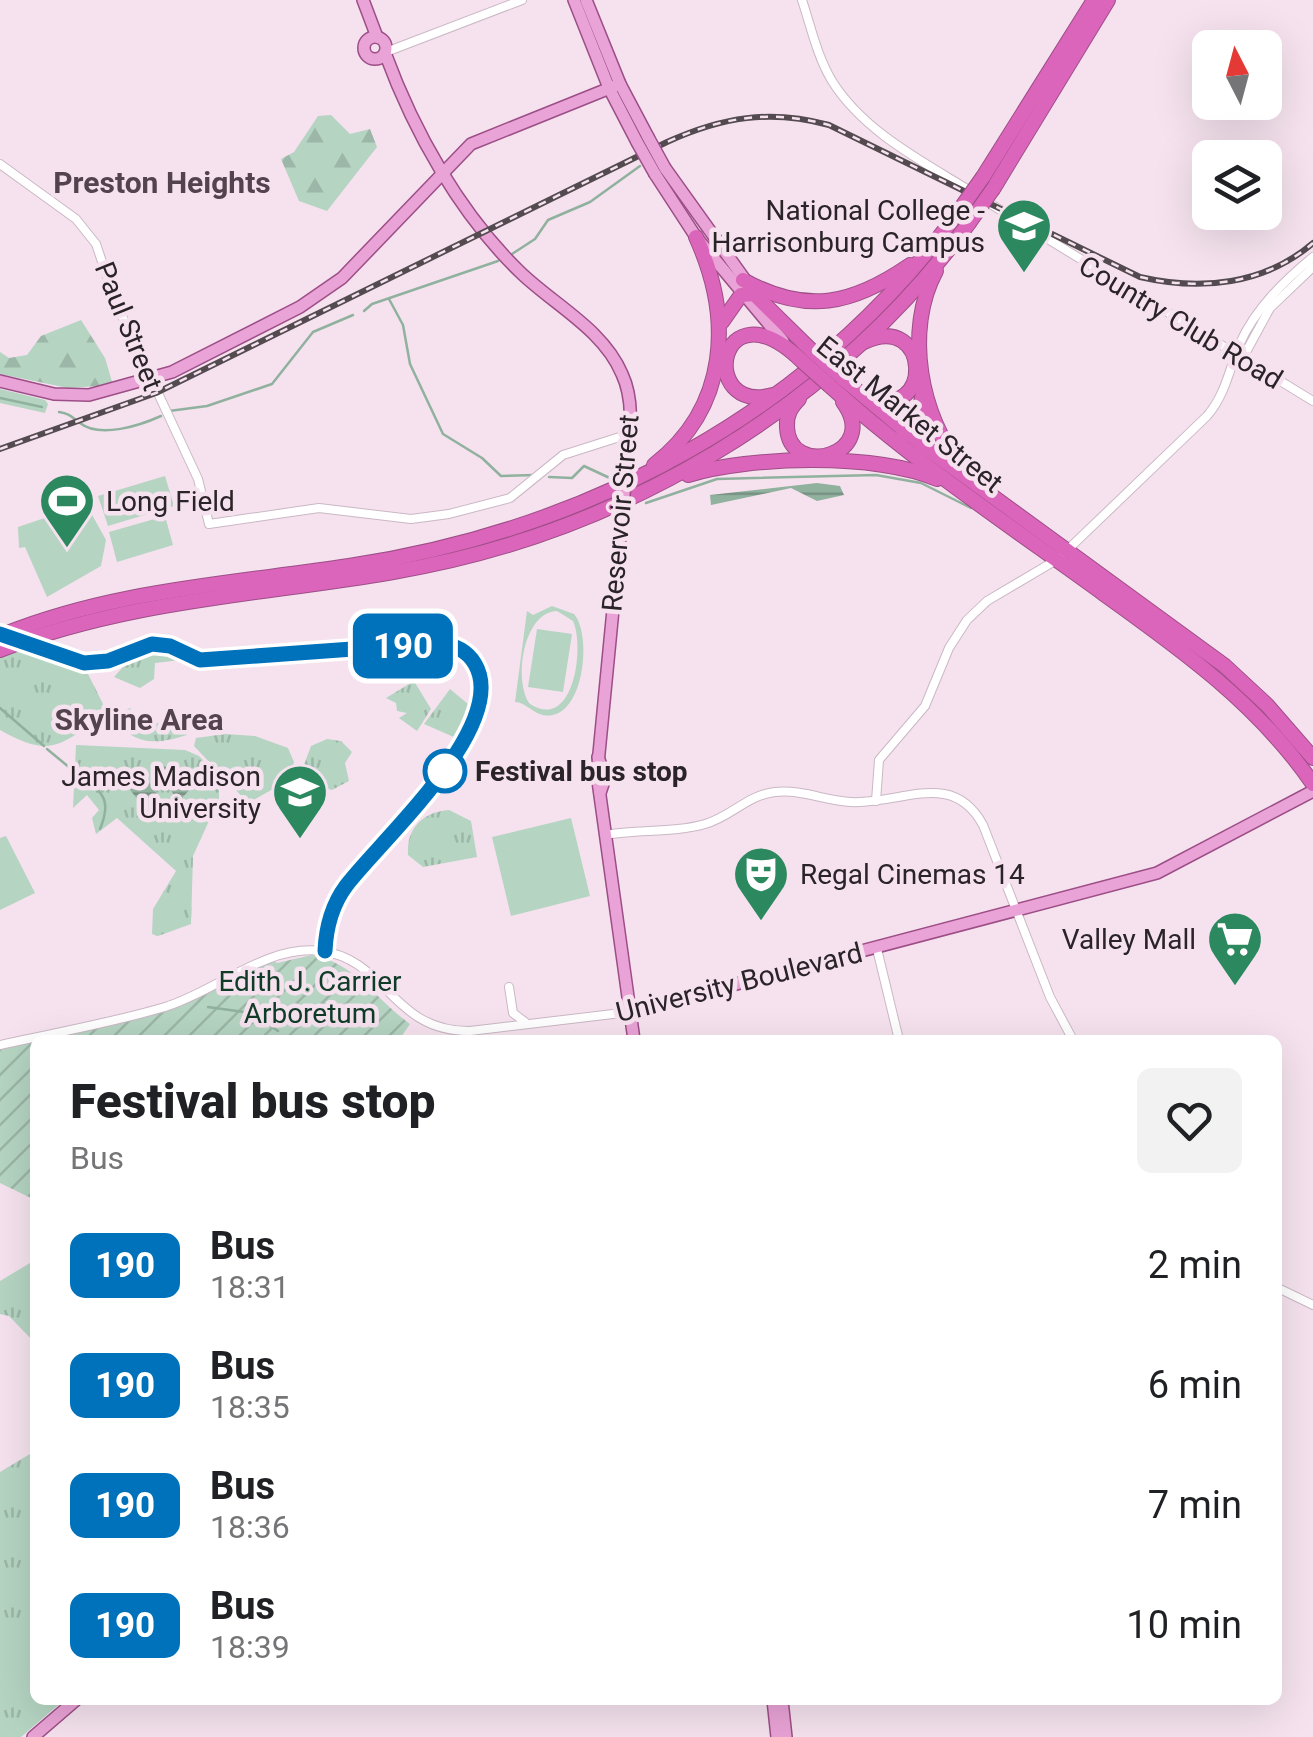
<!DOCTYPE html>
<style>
body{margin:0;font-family:Roboto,sans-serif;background:#f2f2f2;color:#202124;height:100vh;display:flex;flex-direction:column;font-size:38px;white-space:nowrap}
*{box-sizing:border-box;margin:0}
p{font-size:32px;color:#757577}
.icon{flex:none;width:55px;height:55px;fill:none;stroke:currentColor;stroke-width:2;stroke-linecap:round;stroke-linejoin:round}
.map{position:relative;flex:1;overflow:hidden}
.sheet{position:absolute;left:30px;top:1035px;width:1252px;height:670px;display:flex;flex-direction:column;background:#fff;border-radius:15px;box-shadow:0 10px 40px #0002}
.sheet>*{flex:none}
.badge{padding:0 20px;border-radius:15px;font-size:35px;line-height:65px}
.needle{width:65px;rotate:354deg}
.controls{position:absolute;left:1192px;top:30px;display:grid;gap:20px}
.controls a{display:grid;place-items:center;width:90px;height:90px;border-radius:15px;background:#fff;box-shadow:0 10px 40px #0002;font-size:50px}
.map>.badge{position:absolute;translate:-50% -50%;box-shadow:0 0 0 5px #fff}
.round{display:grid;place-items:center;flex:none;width:105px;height:105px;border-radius:15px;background:#f2f2f2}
.headline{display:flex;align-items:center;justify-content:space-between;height:170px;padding:0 40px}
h1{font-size:48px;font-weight:800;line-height:75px}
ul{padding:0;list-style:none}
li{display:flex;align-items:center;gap:30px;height:120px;padding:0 40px}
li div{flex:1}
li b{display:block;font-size:38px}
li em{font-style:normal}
li .badge{min-width:110px;font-weight:700;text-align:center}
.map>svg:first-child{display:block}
.grass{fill:url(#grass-tufts)}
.forest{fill:url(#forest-firs)}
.garden{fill:url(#garden-furrows)}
.pitch{fill:#b5d4c2;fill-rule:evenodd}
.water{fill:url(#water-rules)}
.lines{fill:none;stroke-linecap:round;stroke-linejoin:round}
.stream{stroke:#91b19f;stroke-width:2.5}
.minor-casing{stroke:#cab8c4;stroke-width:10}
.major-casing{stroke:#9d4e87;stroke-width:14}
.highway-casing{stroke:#9d4e87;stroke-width:16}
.minor{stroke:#fff;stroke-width:8}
.major{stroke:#e9a3d6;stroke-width:11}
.highway{stroke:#db65ba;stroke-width:14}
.rail-casing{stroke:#544b50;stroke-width:6}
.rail{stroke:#f5e2ee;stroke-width:2.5;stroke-dasharray:8;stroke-linecap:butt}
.minor-bridge-casing{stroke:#cab8c4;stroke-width:10;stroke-linecap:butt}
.major-bridge-casing{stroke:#9d4e87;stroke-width:14;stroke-linecap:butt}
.highway-bridge-casing{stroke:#9d4e87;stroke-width:16;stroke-linecap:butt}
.minor-bridge{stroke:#fff;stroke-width:8}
.major-bridge{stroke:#e9a3d6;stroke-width:11}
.highway-bridge{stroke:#db65ba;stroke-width:14}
.line-casing{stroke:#fff;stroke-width:22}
.line{stroke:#0072bc;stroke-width:15}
.stop-dot{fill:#fff;stroke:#0072bc;stroke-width:5}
.labels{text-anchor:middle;stroke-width:9;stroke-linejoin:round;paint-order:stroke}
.poi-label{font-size:28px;fill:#2a2327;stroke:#f5e2ee;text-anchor:end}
.street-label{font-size:28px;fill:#2a2327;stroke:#f5e2ee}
.stop-label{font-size:28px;font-weight:bold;fill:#2a2327;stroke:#f5e2ee;text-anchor:start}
.park-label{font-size:28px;fill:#0f3b27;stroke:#f5e2ee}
.neighbourhood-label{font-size:30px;font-weight:bold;fill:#52434d;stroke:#f5e2ee}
</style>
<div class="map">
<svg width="1313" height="1737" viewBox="0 0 1313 1737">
<defs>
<pattern id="grass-tufts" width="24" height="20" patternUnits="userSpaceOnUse" patternTransform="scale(2.5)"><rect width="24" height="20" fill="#b5d4c2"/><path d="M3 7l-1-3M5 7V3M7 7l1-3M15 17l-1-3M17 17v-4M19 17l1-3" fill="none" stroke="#9cb6a7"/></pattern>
<pattern id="forest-firs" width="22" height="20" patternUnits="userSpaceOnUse" patternTransform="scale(2.5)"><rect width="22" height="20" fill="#b5d4c2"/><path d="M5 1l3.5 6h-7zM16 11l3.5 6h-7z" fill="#9cb6a7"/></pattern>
<pattern id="garden-furrows" width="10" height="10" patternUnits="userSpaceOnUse" patternTransform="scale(2.5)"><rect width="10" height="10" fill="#b5d4c2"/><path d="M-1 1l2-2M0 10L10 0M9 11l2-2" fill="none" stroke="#9cb6a7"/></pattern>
<pattern id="water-rules" width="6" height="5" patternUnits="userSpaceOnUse" patternTransform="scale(2.5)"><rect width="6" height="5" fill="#91b19f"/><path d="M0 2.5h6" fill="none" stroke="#779082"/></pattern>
</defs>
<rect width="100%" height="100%" fill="#f5e2ee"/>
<g class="grass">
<path d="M0 389 45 400 48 404 45 413 0 403Z"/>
<path d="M26 649 88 674 108 714C60 742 55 761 0 730V658Z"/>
<path d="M159 650 181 660 155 663 154 679 140 688 114 677 132 657Z"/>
<path d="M414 681 431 709 417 731 399 718 407 713 397 711 396 703 386 698Z"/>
<path d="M450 689 468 704 456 738 424 724Z"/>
<path d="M130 708C145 729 161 726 180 713L187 735C156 745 133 746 114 717Z"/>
<path d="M225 734 255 736 288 748 294 762 289 780 248 803 194 746 196 738Z"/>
<path d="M327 739 341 741 352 752 345 763 349 781 332 790 314 785 304 765 311 746Z"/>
<path d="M76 745 185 750 199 756 219 776V799L193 856 191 924 158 936 152 934 153 909 176 871 117 818 96 834 92 818 99 810 87 795 73 808Z"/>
<path d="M449 810 471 821 477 857 423 867 408 855C406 828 423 812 449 810Z"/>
<path d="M35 1260V1343L9 1316 0 1314V1281Z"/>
<path d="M35 1451V1700H64L21 1737H0V1472Z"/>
</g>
<g class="forest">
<path d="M331 115 350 134 370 129 377 147 327 211 299 201 281 159 294 152 318 116Z"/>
<path d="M81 320 105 358 113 385 68 388 0 374V352L9 358 27 355 41 336Z"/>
</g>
<path class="garden" d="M312 955C358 965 374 998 410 1024L399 1040H35V1200L0 1183V1045L163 1008 271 959 277 963Z"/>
<g class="pitch">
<path d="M165 476 174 506 108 526 98 496Z"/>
<path d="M86 504 106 540 101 566 47 597 25 547 19 548 18 527Z"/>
<path d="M165 516 173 545 117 562 109 532Z"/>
<path d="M552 606 574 614C591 634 585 704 556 714 537 721 528 702 515 702L527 611 533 615ZM557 611 573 621C585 647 574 732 530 704 513 681 523 612 557 611Z"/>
<path d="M537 629 572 634 563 692 528 687Z"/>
<path d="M571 818 590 896 511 916 492 837Z"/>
<path d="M6 836 35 893 0 910V838Z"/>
<path d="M19 1620 35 1647V1693L17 1703 0 1675V1631Z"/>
</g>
<g class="water">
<path d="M817 483 840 486 844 495 817 501 791 488 711 505 710 495Z"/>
<path d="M162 766C176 767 191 771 192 787L182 798H176L158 771Z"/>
<path d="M139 767 168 811 162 823 152 818 124 782 127 771Z"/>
</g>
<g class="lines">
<g class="stream">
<path d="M512 254 535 239 548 220 590 202 640 166"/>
<path d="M389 299 403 325 410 364 443 434 482 458 501 476 535 475"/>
<path d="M364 311 372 304 498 261"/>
<path d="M0 398 42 407"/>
<path d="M169 411 207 406 272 384 313 332 353 315"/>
<path d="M59 412C71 414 71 417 80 423 100 439 141 425 161 416"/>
<path d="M549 477 572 478 584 466 614 480"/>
<path d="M646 503 717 479 876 475 921 483 971 508"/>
<path d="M0 708 44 746"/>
<path d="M47 749 70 768"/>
<path d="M74 771C99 791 114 795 100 829"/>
<path d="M208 1007 251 1013 278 1031"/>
</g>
<g class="minor-casing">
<g id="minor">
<path d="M802 0C811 27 817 56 832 81 864 132 922 161 972 192"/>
<path d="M386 52 522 0"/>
<path d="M0 164 76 219 96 244 116 303 198 479 209 524 319 508 411 519 449 514 510 498 563 455 629 434"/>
<path d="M984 200 1313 401"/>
<path d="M1237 357 1246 352 1270 308 1313 267"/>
<path d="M41 649 91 663 151 644 170 646 202 660 437 643C452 644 467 650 475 664 510 726 378 843 346 886 332 905 326 928 325 951"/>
<path d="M876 801 879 760 925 706 949 648 967 620 987 601 1058 559 1207 416C1226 394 1229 369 1240 343 1256 308 1284 281 1313 257"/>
<path d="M605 835C638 829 674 833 705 824 731 817 747 795 775 792 801 789 826 801 851 802 900 805 952 768 983 825L1050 997 1073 1040"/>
<path d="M877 949 899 1040"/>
<path d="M509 987 513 1013 525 1022"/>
<path d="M0 1045C54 1033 111 1023 165 1007 215 992 267 944 321 951 387 959 392 1032 470 1031L630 1012"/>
<path d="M1278 1288 1313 1305"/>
</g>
</g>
<g class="major-casing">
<g id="major">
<path d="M363 0 377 37"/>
<path d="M574 0 609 88 637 142"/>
<path d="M586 0 620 84 648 137"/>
<circle cx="375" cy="48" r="11"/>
<path d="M385 53C414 132 460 214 520 272 554 305 603 329 622 374 636 404 629 439 626 472"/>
<path d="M665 168 748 284"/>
<path d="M655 174 696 237 783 341"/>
<path d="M0 381 54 394 89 395 172 372 300 307 342 278 471 144 620 84"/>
<path d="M622 517 597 774 634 1040"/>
<path d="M598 757 602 768 614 774 604 781 600 793"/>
<path d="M630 1012 1157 873 1313 791"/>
<path d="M773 1700 777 1737"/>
<path d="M782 1700 786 1737"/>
<path d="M33 1737 76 1700"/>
</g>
</g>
<g class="highway-casing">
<g id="highway">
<path d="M983 177 1094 0"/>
<path d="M993 189 1108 0"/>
<path d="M936 271C904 330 920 417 962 467"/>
<path d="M743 280C806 315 852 305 910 265"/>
<path d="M722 322 741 295 754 294 811 350"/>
<path d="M864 342C931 310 935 424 867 397"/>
<path d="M841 377 921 444 1225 666 1267 705 1313 758"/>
<path d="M829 385C914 462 1012 527 1104 594 1181 649 1259 705 1313 784"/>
<path d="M773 395C697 416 717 279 802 361"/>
<path d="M799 399C791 407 786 415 787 427 789 480 882 455 843 402"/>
<path d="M902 437 919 411 924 389"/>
<path d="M654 465C729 407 733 318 696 237"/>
<path d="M688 475C749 456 878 453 937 479"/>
<path d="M0 636C112 590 231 584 349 566 589 530 810 413 956 215"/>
<path d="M0 650C128 600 260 595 393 572 620 534 832 409 969 223"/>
</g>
</g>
<use href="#minor" class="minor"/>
<use href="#major" class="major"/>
<use href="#highway" class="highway"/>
<g class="rail-casing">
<path id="rail" d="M0 449 156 393 667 142C722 117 770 109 829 125L1140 277C1201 291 1264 285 1313 243"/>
</g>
<use href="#rail" class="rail"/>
<g class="minor-bridge-casing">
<path id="minor-bridge" d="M0 634 41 649"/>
</g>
<g class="major-bridge-casing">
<g id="major-bridge">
<path d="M648 137 665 168"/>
<path d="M637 142 655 174"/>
<path d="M622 517 626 472"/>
</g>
</g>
<g class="highway-bridge-casing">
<g id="highway-bridge">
<path d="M956 215 983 177"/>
<path d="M969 223 993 189"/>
<path d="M811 350 841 377"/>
<path d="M802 361 829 385"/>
</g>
</g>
<use href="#minor-bridge" class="minor-bridge"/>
<use href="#major-bridge" class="major-bridge"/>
<use href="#highway-bridge" class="highway-bridge"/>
</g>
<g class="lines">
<g class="line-casing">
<path id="line" d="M0 634 84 663 108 661 152 644 170 646 200 660 436 643C452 644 467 650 475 664 511 725 378 843 346 886 332 905 326 928 325 951"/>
</g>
<use href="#line" class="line"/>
</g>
<defs>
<g id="university-pin" transform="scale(2.875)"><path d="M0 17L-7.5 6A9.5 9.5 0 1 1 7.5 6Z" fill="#2c885f" stroke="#f5e2ee"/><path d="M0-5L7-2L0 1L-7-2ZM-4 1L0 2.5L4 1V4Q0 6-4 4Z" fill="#fff"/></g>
<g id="stadium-pin" transform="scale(2.875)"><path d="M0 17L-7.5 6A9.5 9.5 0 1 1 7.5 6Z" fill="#2c885f" stroke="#f5e2ee"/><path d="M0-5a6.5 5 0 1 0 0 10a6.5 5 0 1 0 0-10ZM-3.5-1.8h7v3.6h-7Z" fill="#fff"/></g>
<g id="theatre-pin" transform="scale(2.875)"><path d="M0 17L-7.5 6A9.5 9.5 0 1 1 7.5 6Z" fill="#2c885f" stroke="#f5e2ee"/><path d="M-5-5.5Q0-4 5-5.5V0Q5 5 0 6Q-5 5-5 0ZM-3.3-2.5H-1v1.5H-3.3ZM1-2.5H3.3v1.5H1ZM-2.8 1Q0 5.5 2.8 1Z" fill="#fff"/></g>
<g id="supermarket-pin" transform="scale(2.875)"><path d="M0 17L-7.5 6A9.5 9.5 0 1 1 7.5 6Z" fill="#2c885f" stroke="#f5e2ee"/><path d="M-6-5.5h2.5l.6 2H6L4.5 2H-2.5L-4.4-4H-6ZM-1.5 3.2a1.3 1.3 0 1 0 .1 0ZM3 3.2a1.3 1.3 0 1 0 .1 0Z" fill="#fff"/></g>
</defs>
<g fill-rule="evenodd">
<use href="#university-pin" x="1024" y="226"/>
<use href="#stadium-pin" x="67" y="501"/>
<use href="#university-pin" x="300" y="792"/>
<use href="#theatre-pin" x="761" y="874"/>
<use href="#supermarket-pin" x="1235" y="939"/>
</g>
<circle class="stop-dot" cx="445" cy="771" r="20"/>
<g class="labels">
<g class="poi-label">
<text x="985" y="220">National College -<tspan x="985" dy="32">Harrisonburg Campus</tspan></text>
<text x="106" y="511" text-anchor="start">Long Field</text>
<text x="261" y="786">James Madison<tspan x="261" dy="32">University</tspan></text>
<text x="800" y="884" text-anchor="start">Regal Cinemas 14</text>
<text x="1196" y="949">Valley Mall</text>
</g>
<g class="street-label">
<text transform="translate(1181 322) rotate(31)" y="10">Country Club Road</text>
<text transform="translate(129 326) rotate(68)" y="10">Paul Street</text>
<text transform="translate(910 414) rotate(39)" y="10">East Market Street</text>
<text transform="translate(620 513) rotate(-85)" y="10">Reservoir Street</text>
<text transform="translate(739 982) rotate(-14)" y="10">University Boulevard</text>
</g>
<g class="stop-label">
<text x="475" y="781">Festival bus stop</text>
</g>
<g class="park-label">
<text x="310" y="991">Edith J. Carrier<tspan x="310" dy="32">Arboretum</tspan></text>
</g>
<g class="neighbourhood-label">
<text x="162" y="193">Preston Heights</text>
<text x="139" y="730">Skyline Area</text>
</g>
</g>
</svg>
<div class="controls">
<a><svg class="needle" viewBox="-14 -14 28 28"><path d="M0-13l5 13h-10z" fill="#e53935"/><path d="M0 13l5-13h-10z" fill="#757577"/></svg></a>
<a><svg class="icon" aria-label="layers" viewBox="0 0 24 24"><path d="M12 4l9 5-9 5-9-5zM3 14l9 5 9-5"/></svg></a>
</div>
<b class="badge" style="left:403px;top:646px;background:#0072bc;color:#fff">190</b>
<section class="sheet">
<div class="headline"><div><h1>Festival bus stop</h1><p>Bus</p></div><a class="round"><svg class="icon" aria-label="heart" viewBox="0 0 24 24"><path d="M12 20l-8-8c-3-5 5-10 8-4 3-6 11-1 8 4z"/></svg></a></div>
<ul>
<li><span class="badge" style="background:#0072bc;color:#fff">190</span><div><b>Bus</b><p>18:31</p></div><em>2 min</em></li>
<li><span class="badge" style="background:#0072bc;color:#fff">190</span><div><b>Bus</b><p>18:35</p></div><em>6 min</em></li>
<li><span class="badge" style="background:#0072bc;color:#fff">190</span><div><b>Bus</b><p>18:36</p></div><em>7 min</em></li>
<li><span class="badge" style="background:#0072bc;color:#fff">190</span><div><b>Bus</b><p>18:39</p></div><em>10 min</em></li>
</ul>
</section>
</div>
